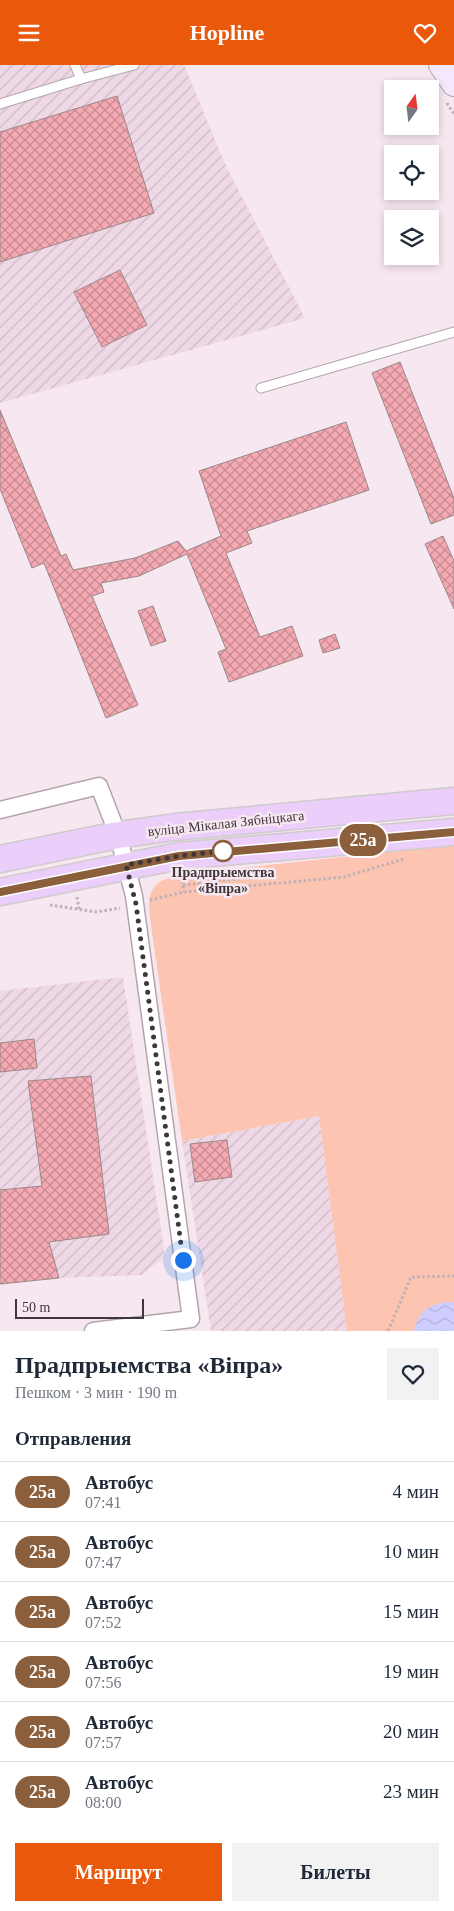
<!DOCTYPE html>
<html lang="ru">
<meta charset="utf-8">
<style>
body{margin:0;font-family:Georgia,serif;background:#f2f2f3;color:#1f2937;height:100vh;display:flex;flex-direction:column;font-size:19px;white-space:nowrap}
*{box-sizing:border-box;margin:0}
p{font-size:16px;color:#747a83}
.icon{flex:none;width:28px;height:28px;fill:none;stroke:currentColor;stroke-width:2;stroke-linecap:round;stroke-linejoin:round}
.map{position:relative;height:1266px;overflow:hidden}
.side{display:flex;flex-direction:column;background:#fff;flex:1}
.side>*{flex:none}
.badge{padding:0 10px;border-radius:16px;font-size:18px;line-height:32px}
.needle{width:32px;rotate:14deg}
.controls{position:absolute;left:384px;top:15px;display:grid;gap:10px}
.controls a{display:grid;place-items:center;width:55px;height:55px;border-radius:0px;background:#fff;box-shadow:0 2px 8px #0003;font-size:25px}
.scale{position:absolute;left:15px;bottom:12px;width:129px;box-sizing:border-box;padding-left:5px;border:2px solid #3e383c;border-top:0;font-size:14px;line-height:18px;white-space:nowrap;color:#3e383c;-webkit-text-stroke:4px #f7e7f0;paint-order:stroke}
.you{position:absolute;width:25px;height:25px;margin:-12px;border:4px solid #fff;border-radius:50%;background:#1a73e8;box-shadow:0 0 0 8px #1a73e833}
.map>.badge{position:absolute;translate:-50% -50%;box-shadow:0 0 0 2px #fff}
h2{padding:0 15px;font-size:19px;line-height:45px}
.round{display:grid;place-items:center;flex:none;width:52px;height:52px;border-radius:0px;background:#f2f2f3}
.summary{display:flex;align-items:center;justify-content:space-between;height:85px;padding:0 15px}
h1{font-size:24px;font-weight:700;line-height:38px}
.primary-button{display:flex;gap:10px;margin-top:auto;padding:10px 15px}
.primary-button a{flex:1;height:58px;border-radius:0px;background:#ea580c;color:#fff;font-size:20px;font-weight:700;line-height:58px;text-align:center}
.primary-button a+a{background:#f2f2f3;color:#1f2937}
ul{padding:0;list-style:none}
li{display:flex;align-items:center;gap:15px;height:60px;padding:0 15px;border-top:1px solid #e0e1e3}
li div{flex:1}
li b{display:block;font-size:19px}
li em{font-style:normal}
li .badge{min-width:55px;font-weight:700;text-align:center}
header{display:flex;justify-content:space-between;align-items:center;height:65px;padding:0 15px;background:#ea580c;color:#fff;font-size:22px;font-weight:700}
.map>svg:first-child{display:block}
.industrial{fill:url(#industrial-furrows)}
.grass{fill:#fdc4b1}
.water{fill:url(#water-waves)}
.building{fill:url(#building-cross-hatch);stroke:#9a8889}
.lines{fill:none;stroke-linecap:round;stroke-linejoin:round}
.service-casing{stroke:#b4a5ad;stroke-width:11}
.minor-casing{stroke:#b4a5ad;stroke-width:19}
.secondary-casing{stroke:#b4a5ad;stroke-width:26}
.primary-casing{stroke:#cdcbcc;stroke-width:29}
.path{stroke:#beb1b8;stroke-width:3;stroke-dasharray:2.5 2.5;stroke-linecap:butt}
.service{stroke:#fff;stroke-width:9}
.minor{stroke:#fff;stroke-width:16}
.secondary{stroke:#f5e7fc;stroke-width:24}
.primary{stroke:#eccefa;stroke-width:26}
.line-casing{stroke:#fff;stroke-width:11}
.line{stroke:#8b5e3c;stroke-width:8}
.walk{stroke:#3e383c;stroke-width:5;stroke-dasharray:0 9}
.stop-dot{fill:#fff;stroke:#8b5e3c;stroke-width:2.5}
.labels{text-anchor:middle;stroke-width:5;stroke-linejoin:round;paint-order:stroke}
.street-label{font-size:14px;fill:#3e383c;stroke:#f7e7f0}
.stop-label{font-size:14px;font-weight:bold;fill:#3e383c;stroke:#f7e7f0}
</style>
<header><svg class="icon" aria-label="menu" viewBox="0 0 24 24"><path d="M4 6h16M4 12h16M4 18h16"/></svg>Hopline<svg class="icon" aria-label="heart" viewBox="0 0 24 24"><path d="M12 20l-8-8c-3-5 5-10 8-4 3-6 11-1 8 4z"/></svg></header>
<div class="map">
<svg width="454" height="1266" viewBox="0 0 454 1266">
<defs>
<pattern id="industrial-furrows" width="10" height="10" patternUnits="userSpaceOnUse" patternTransform="scale(1.25)"><rect width="10" height="10" fill="#efd8e5"/><path d="M-1 1l2-2M0 10L10 0M9 11l2-2" fill="none" stroke="#cebac5"/></pattern>
<pattern id="water-waves" width="16" height="10" patternUnits="userSpaceOnUse" patternTransform="scale(1.25)"><rect width="16" height="10" fill="#cecdfd"/><path d="M0 5q4-4 8 0t8 0" fill="none" stroke="#b2b1da"/></pattern>
<pattern id="building-cross-hatch" width="8" height="8" patternUnits="userSpaceOnUse" patternTransform="scale(1.25)"><rect width="8" height="8" fill="#f5aab3"/><path d="M0 0l8 8M0 8l8-8" fill="none" stroke="#c88b93"/></pattern>
</defs>
<rect width="100%" height="100%" fill="#f7e7f0"/>
<g class="industrial">
<path d="M0 0H184L226 101 305 253 0 338Z"/>
<path d="M123 912 165 1191 142 1210 59 1213 0 1219V926Z"/>
<path d="M319 1051 347 1266H211L182 1076Z"/>
</g>
<path class="grass" d="M454 780V1266H347L319 1051 182 1076 150 853C146 822 155 815 184 809Z"/>
<path class="water" d="M454 1237V1266H414C418 1244 432 1237 454 1237Z"/>
<g class="building">
<path d="M117 31 154 148 0 197V67Z"/>
<path d="M120 205 147 260 102 282 74 227Z"/>
<path d="M400 297 454 433V450L431 459 372 308Z"/>
<path d="M0 345 61 491 66 489 73 505 135 493 178 476 186 486 221 471 199 406 346 357 369 425 247 466 252 478 226 488 260 572 292 561 303 591 229 617 218 587 226 584 187 489 139 511 101 518 104 527 92 531 138 640 106 653 44 498 32 503 0 424Z"/>
<path d="M443 471 454 496V544L425 479Z"/>
<path d="M153 541 166 576 151 581 138 546Z"/>
<path d="M335 569 340 583 323 588 319 575Z"/>
<path d="M34 974 37 1003 0 1007V978Z"/>
<path d="M91 1011 109 1169 49 1177 59 1213 0 1219V1125L42 1121 28 1016Z"/>
<path d="M227 1075 232 1112 195 1117 190 1079Z"/>
</g>
<g class="lines">
<g class="service-casing">
<g id="service">
<path d="M81 14 134 0"/>
<path d="M0 39 81 14 75 0"/>
<path d="M261 323 454 267"/>
</g>
</g>
<g class="minor-casing">
<path id="minor" d="M0 745 99 721 118 770 134 831 191 1254 93 1266"/>
</g>
<g class="secondary-casing">
<path id="secondary" d="M441 0 454 19"/>
</g>
<g class="primary-casing">
<g id="primary">
<path d="M0 794 118 770 175 762 454 736"/>
<path d="M0 827 179 791 454 767"/>
</g>
</g>
<g class="path">
<path d="M447 38 454 49"/>
<path d="M181 811 184 827"/>
<path d="M183 820 257 812 273 805"/>
<path d="M77 832 79 844"/>
<path d="M150 835 184 827 344 812 404 794"/>
<path d="M50 840 97 847 120 843"/>
<path d="M388 1266 411 1212 454 1211"/>
</g>
<use href="#service" class="service"/>
<use href="#minor" class="minor"/>
<use href="#secondary" class="secondary"/>
<use href="#primary" class="primary"/>
</g>
<g class="lines">
<g class="line-casing">
<path id="line" d="M0 827 179 791 454 767"/>
</g>
<use href="#line" class="line"/>
<path class="walk" d="M183 1195 136 839 126 800 179 791 223 786"/>
</g>
<circle class="stop-dot" cx="223" cy="786" r="10"/>
<g class="labels">
<g class="street-label">
<text transform="translate(226 758) rotate(-6)" y="5">вуліца Мікалая Зябніцкага</text>
</g>
<g class="stop-label">
<text x="223" y="812">Прадпрыемства<tspan x="223" dy="16">«Віпра»</tspan></text>
</g>
</g>
</svg>
<div class="controls">
<a><svg class="needle" viewBox="-14 -14 28 28"><path d="M0-13l5 13h-10z" fill="#e53935"/><path d="M0 13l5-13h-10z" fill="#747a83"/></svg></a>
<a><svg class="icon" aria-label="locate" viewBox="0 0 24 24"><circle cx="12" cy="12" r="6"/><path d="M12 2v4M12 18v4M2 12h4M18 12h4"/></svg></a>
<a><svg class="icon" aria-label="layers" viewBox="0 0 24 24"><path d="M12 4l9 5-9 5-9-5zM3 14l9 5 9-5"/></svg></a>
</div>
<div class="scale">50 m</div>
<div class="you" style="left:183px;top:1195px"></div>
<b class="badge" style="left:363px;top:775px;background:#8b5e3c;color:#fff">25а</b>
</div>
<section class="side">
<div class="summary"><div><h1>Прадпрыемства «Віпра»</h1><p>Пешком · 3 мин · 190 m</p></div><a class="round"><svg class="icon" aria-label="heart" viewBox="0 0 24 24"><path d="M12 20l-8-8c-3-5 5-10 8-4 3-6 11-1 8 4z"/></svg></a></div>
<h2>Отправления</h2>
<ul>
<li><span class="badge" style="background:#8b5e3c;color:#fff">25а</span><div><b>Автобус</b><p>07:41</p></div><em>4 мин</em></li>
<li><span class="badge" style="background:#8b5e3c;color:#fff">25а</span><div><b>Автобус</b><p>07:47</p></div><em>10 мин</em></li>
<li><span class="badge" style="background:#8b5e3c;color:#fff">25а</span><div><b>Автобус</b><p>07:52</p></div><em>15 мин</em></li>
<li><span class="badge" style="background:#8b5e3c;color:#fff">25а</span><div><b>Автобус</b><p>07:56</p></div><em>19 мин</em></li>
<li><span class="badge" style="background:#8b5e3c;color:#fff">25а</span><div><b>Автобус</b><p>07:57</p></div><em>20 мин</em></li>
<li><span class="badge" style="background:#8b5e3c;color:#fff">25а</span><div><b>Автобус</b><p>08:00</p></div><em>23 мин</em></li>
</ul>
<div class="primary-button"><a>Маршрут</a><a>Билеты</a></div>
</section>
